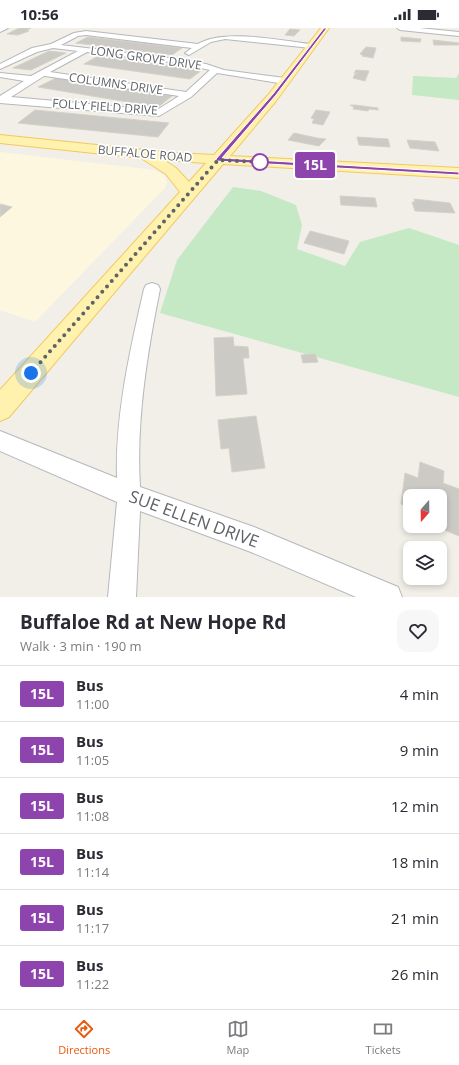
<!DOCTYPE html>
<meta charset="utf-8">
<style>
body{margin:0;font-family:"Open Sans",sans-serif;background:#f7f7f7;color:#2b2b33;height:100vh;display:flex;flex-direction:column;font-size:15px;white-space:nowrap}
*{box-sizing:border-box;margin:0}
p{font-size:13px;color:#7c7c81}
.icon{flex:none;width:22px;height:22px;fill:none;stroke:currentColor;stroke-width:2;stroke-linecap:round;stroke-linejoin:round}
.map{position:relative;height:569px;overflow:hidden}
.sheet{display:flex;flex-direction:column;background:#fff;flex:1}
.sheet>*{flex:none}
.badge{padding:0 8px;border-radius:3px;font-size:14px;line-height:26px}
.needle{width:26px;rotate:200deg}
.controls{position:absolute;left:403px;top:461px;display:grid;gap:8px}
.controls a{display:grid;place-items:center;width:44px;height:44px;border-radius:8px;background:#fff;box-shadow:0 2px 6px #0003;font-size:20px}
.you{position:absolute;width:20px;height:20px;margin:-10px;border:3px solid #fff;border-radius:50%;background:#1a73e8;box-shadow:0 0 0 6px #1a73e833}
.map>.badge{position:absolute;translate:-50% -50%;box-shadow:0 0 0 2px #fff}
.round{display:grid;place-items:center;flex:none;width:42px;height:42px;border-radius:12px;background:#f7f7f7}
.headline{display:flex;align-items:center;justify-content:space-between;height:68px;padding:0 20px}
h1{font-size:19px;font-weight:700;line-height:30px}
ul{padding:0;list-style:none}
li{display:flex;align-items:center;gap:12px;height:56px;padding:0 20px;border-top:1px solid #e1e1e2}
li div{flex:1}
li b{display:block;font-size:15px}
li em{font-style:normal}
li .badge{min-width:44px;font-weight:700;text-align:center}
.status{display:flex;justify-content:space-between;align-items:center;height:28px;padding:0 20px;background:#fff;direction:ltr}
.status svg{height:11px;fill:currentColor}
.dock{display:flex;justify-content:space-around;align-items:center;height:56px;border-top:1px solid #e1e1e2;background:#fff;font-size:11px;color:#7c7c81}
.dock a{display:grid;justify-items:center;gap:2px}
.dock .selected{color:#ea580c}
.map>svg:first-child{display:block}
.commercial{fill:#fef7e0}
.green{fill:#c5e8c5}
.building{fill:#cccac5;stroke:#d6d1c6}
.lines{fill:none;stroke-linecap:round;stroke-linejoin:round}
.street-casing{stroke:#b5b8bc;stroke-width:2}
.primary-casing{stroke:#f2c960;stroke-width:2}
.street{fill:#fff;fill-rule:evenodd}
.primary{fill:#fff2af;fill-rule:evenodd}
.line{fill:#8e44ad;stroke:#fff}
.walk{stroke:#5f6368;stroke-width:4;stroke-dasharray:0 7.2}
.stop-dot{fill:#fff;stroke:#8e44ad;stroke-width:2}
.labels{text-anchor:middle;stroke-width:3.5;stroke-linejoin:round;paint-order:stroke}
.far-street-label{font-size:12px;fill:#5f6368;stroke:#fff}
.near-street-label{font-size:17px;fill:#5f6368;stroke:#fff}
</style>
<div class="status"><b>10:56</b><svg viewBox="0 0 49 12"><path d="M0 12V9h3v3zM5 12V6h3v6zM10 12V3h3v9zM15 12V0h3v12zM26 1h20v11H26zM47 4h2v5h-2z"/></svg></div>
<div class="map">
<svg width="459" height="569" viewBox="0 0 459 569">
<rect width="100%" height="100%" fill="#f1efe8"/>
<path class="commercial" d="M0 124 155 142 165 148 167 154 166 159 35 294 0 282Z"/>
<g class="green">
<path d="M459 45V72L412 67 413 48 456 50Z"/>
<path d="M233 159 261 163 296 177 302 197 297 221 345 238 360 214 409 200 459 217V369L160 285 177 232Z"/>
</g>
<g class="building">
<path d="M19 0H31L27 2 29 3 18 7 7 6Z"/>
<path d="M290 1 300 2 294 8 285 7Z"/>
<path d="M88 9 182 20 172 27 76 15Z"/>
<path d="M401 9 421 11 420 14 401 13Z"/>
<path d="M433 12 459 15V17H434Z"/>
<path d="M366 19 376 20 373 30 362 28 363 27 360 26Z"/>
<path d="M49 23 66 25 31 42 13 40Z"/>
<path d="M98 28 202 42 190 51 84 36Z"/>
<path d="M356 42 369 43 365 53 353 50 355 46 359 45H354Z"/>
<path d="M56 50 172 68 158 79 38 59Z"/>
<path d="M350 77H355L378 80V82L369 81 368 83 353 81 354 79Z"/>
<path d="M35 82 169 95 158 109 18 95Z"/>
<path d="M316 82 330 84 323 97 312 95 314 91 311 90Z"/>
<path d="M294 105 317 110 326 111 319 118 288 112Z"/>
<path d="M357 109 388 111 390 119 359 117Z"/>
<path d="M407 112 435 114 439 123 410 120Z"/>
<path d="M340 168 375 170 377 179 341 177Z"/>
<path d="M414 171 450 175 455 185 415 183 412 174H415Z"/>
<path d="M0 176 12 179 0 189Z"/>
<path d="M310 203 349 213 344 226 304 215Z"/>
<path d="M233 309 234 318 248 319 249 330H243L247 366 216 368 214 310Z"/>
<path d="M315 326 318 334 303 335 301 327Z"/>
<path d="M256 388 265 440 232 444 229 420 221 421 218 392Z"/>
<path d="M420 434 444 443 443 455 459 461V508L435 498H440V468H410V479L401 476 405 445 418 450Z"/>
</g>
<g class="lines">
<g class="street-casing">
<g id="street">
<path d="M0 0H8L0 4Z"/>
<path d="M397 0H419L459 4V8L400 2Z"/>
<path d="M86 3 198 16C224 0 281 13 311 16L315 18 311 20 225 11 211 14 189 27 185 25 192 20 86 7 78 8 61 17 178 31 206 36 224 42 285 50 289 53 285 56 217 45 191 69 159 88 0 75V68L24 53 0 49V45L31 48 78 23 53 20 37 24 0 41V36L32 20 51 16 74 5ZM87 24 178 35 210 42 186 64 50 44ZM44 48H45L179 68 157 82 11 69Z"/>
<path d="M152 255 158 257 160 261C147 326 136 393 140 459L254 499 398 559 402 569H356L251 524 140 483 136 569H108L117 474 0 423V403L117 450C115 388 130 322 144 261L146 257Z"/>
</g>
</g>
<g class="primary-casing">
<path id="primary" d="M321 0H329L276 73 230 128 459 140V150L223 136 9 389 0 393V362L180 164 166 146 141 130 0 115V107L174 125 214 127 268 67ZM164 132 206 135 189 154 176 140Z"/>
</g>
<use href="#street" class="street"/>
<use href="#primary" class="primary"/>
</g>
<path class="line" d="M324 0H327L276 67 222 130 459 144V147L216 133V131L273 66Z"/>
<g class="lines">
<path class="walk" d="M31 345 218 132 260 134"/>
</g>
<circle class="stop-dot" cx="260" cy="134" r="8"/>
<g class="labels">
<g class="far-street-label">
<text transform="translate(146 30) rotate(8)" y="4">LONG GROVE DRIVE</text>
<text transform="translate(116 56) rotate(8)" y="4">COLUMNS DRIVE</text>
<text transform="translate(105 79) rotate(4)" y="4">FOLLY FIELD DRIVE</text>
<text transform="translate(145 126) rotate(5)" y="4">BUFFALOE ROAD</text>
</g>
<g class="near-street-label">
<text transform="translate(194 491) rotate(20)" y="6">SUE ELLEN DRIVE</text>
</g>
</g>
</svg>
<div class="controls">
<a><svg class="needle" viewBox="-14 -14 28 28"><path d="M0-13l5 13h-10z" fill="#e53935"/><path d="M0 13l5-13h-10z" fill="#7c7c81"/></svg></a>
<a><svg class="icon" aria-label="layers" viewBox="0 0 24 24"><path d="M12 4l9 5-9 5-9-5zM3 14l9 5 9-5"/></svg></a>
</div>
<div class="you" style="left:31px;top:345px"></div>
<b class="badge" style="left:315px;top:137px;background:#8e44ad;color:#fff">15L</b>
</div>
<section class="sheet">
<div class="headline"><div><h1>Buffaloe Rd at New Hope Rd</h1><p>Walk · 3 min · 190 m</p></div><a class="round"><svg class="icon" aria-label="heart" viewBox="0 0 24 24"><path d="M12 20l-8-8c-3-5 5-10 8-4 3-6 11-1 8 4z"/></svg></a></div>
<ul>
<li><span class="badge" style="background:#8e44ad;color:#fff">15L</span><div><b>Bus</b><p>11:00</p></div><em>4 min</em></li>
<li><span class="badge" style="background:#8e44ad;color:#fff">15L</span><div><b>Bus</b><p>11:05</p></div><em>9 min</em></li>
<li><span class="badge" style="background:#8e44ad;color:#fff">15L</span><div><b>Bus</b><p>11:08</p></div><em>12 min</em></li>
<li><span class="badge" style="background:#8e44ad;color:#fff">15L</span><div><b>Bus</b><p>11:14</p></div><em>18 min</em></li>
<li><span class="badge" style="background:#8e44ad;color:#fff">15L</span><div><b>Bus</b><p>11:17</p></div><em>21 min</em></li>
<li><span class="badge" style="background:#8e44ad;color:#fff">15L</span><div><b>Bus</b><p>11:22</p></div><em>26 min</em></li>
</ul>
</section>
<nav class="dock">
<a class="selected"><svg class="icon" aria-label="directions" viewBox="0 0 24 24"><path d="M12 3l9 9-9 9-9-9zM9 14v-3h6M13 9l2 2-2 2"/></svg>Directions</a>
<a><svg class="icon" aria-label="map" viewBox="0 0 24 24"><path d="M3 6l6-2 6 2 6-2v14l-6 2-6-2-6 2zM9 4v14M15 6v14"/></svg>Map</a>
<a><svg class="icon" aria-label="tickets" viewBox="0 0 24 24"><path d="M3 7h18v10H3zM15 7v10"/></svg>Tickets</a>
</nav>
